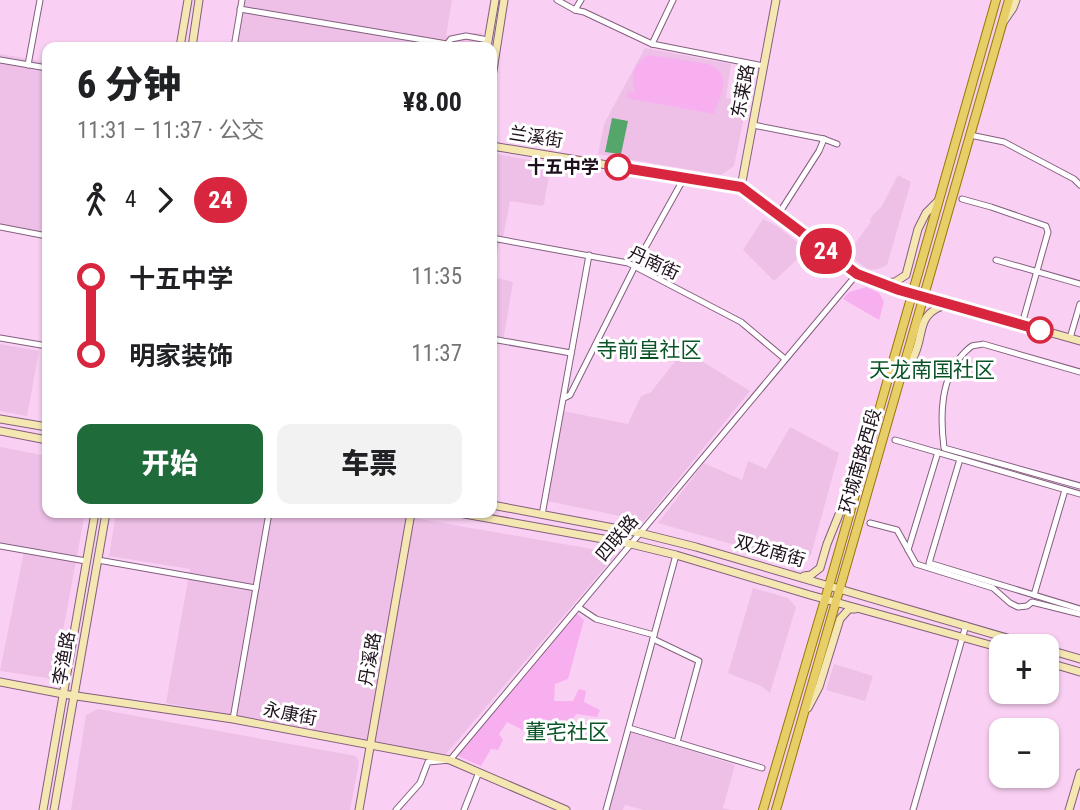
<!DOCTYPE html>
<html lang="zh">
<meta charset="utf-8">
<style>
body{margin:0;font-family:"Roboto Condensed","Noto Sans SC",sans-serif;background:#f2f2f2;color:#202124;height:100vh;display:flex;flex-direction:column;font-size:26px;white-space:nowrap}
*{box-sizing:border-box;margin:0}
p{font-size:23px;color:#757577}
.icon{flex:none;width:38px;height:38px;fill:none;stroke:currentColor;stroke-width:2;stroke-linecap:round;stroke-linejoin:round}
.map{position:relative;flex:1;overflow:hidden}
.panel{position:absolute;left:42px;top:42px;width:455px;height:476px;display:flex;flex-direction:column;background:#fff;border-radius:14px;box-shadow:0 2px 5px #0004}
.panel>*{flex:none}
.badge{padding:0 14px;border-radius:23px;font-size:24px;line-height:46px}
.tools{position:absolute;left:989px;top:634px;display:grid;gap:14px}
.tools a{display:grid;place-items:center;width:70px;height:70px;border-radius:14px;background:#fff;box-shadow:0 2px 5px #0004;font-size:35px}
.map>.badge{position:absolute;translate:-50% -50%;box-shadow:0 0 0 4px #fff}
.legs{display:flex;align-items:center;gap:10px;height:77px;padding:0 35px;font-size:23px}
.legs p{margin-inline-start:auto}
.head{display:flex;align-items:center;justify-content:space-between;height:119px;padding:0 35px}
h1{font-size:38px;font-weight:800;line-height:52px}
.primary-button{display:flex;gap:14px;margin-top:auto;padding:14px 35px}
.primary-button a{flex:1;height:80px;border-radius:14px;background:#206b3a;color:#fff;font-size:28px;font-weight:800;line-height:80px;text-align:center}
.primary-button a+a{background:#f2f2f2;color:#202124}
ul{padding:0 35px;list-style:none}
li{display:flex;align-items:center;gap:24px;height:77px;font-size:26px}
li i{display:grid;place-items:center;width:10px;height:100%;margin:0 9px;background:currentColor}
li i::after{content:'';width:18px;height:18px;margin:-9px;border:5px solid;border-radius:50%;background:#fff}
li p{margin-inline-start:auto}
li:first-child i{background:linear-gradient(#0000 50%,currentColor 0)}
li:last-child i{background:linear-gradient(currentColor 50%,#0000 0)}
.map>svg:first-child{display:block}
.built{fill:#eec0e8}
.green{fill:#f8afef}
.water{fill:#54a66b}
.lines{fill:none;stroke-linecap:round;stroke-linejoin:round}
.street-casing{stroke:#835f7e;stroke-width:7}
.secondary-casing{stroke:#835f7e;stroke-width:9}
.primary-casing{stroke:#98770a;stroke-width:10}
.street{stroke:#fff;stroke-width:5}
.secondary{stroke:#f4e7b2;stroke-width:7}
.primary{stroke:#e8ce66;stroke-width:8}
.line-1-casing{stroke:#fff;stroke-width:16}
.line-1{stroke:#d7263d;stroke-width:10}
.stop-1-dot{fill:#fff;stroke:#d7263d;stroke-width:3.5}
.labels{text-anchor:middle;stroke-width:6;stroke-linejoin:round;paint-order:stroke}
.street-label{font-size:18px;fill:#1e101c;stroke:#fff}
.stop-label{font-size:18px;font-weight:bold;fill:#1e101c;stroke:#fff;text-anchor:end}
.quarter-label{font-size:21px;fill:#0a5428;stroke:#fff}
</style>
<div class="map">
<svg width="1080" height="810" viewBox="0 0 1080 810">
<rect width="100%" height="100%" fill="#f9d0f3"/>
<g class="built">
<path d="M244 0H452L446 36 468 33H482L479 47H236Z"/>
<path d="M645 48 731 64 726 98 747 102 734 166 721 175 598 154 604 124Z"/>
<path d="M0 54 47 62V239L0 230Z"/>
<path d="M492 153 551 164 544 204 542 206 510 201 502 243H499L493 277 513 282 503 342 492 340Z"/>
<path d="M898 175 911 182 887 265 878 269 869 270 847 254 871 222 870 220 873 215 882 206Z"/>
<path d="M763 219 777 226 807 250 774 281 743 250Z"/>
<path d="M0 344 39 351 27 416 0 411Z"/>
<path d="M684 350 750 391 644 521 547 501 563 411 628 424 641 396 651 392Z"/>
<path d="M790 427 839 453 811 555 798 563 658 523 704 463 742 480 748 461 766 469Z"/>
<path d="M0 447 47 456V513H85L54 679 0 671 24 552 0 547Z"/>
<path d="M116 513H386L615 553 612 559 446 754 166 703 190 569 109 556Z"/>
<path d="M753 588 788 598 796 607 770 693 761 686 728 673Z"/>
<path d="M834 664 873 676 865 701 826 690Z"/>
<path d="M98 709 356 756 359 762 350 810H71L86 715Z"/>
<path d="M630 731 735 765 723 808 732 810H644L625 805 623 810H608Z"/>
</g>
<g class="green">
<path d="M649 55 708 64C735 75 719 96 714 114L626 98 628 92 635 93C630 78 633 62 649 55Z"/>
<path d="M866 287 879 293 884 302 879 320 843 299 849 292Z"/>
<path d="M576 613 584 620 568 679 555 684 554 701H573L579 689 586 691 584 702 600 710 597 717 576 714 568 728 560 725 555 729 540 722 534 736 507 722 499 734 503 740 498 750 491 749 481 766 458 756Z"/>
</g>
<path class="water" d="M612 118 628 121 621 154 605 152Z"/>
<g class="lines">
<g class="street-casing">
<g id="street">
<path d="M557 0 575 10 584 12 652 44 764 66"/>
<path d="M240 9 447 44 451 39 466 36 488 40"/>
<path d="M575 10 581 0"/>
<path d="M652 44 673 0"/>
<path d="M234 47 242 0"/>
<path d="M0 60 47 68"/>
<path d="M28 65 40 0"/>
<path d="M753 125 824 139 837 144"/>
<path d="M970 135 1004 142 1074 179 1080 185"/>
<path d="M962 199 991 207 1046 226 1048 232 1022 324"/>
<path d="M778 215 819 151 824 139"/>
<path d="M0 227 47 236"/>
<path d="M492 238 628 263 741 322 785 359"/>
<path d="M996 260 1080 284"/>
<path d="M0 338 47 346"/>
<path d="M1070 338 1080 304"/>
<path d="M492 339 571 353"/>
<path d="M1080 372 983 344C980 345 976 345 972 346 970 347 966 351 964 353 940 378 940 416 944 448L1080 486"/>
<path d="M564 398 570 395 635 266 684 178"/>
<path d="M895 440 1080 494"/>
<path d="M960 459 929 563 1080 609"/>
<path d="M542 515 589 255"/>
<path d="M870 523 897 530 916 564 993 588 1010 603 1018 607 1027 606 1032 602 1080 614"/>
<path d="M0 546 86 561"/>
<path d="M908 550 938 452"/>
<path d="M98 560 256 588"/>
<path d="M1034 595 1065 490"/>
<path d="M578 607 596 619 654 635"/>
<path d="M653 639 699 661 677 742"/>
<path d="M233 719 269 513"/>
<path d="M629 728 762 768"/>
<path d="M396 810 420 783 428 762 450 760 857 274"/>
<path d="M464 810 479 772"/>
<path d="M606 810 676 555"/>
<path d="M913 810 966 625"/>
</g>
</g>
<g class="secondary-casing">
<g id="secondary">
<path d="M1004 21 1013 8 1016 0"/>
<path d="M180 47 188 0"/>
<path d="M192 47 199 0"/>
<path d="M487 47 495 0"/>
<path d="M492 77 504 0"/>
<path d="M492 146 741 187 857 274 899 290 950 304 1080 341"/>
<path d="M741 187 776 0"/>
<path d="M882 283 895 282 906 275 918 229 926 213 938 201"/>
<path d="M903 371C906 367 911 363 913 358 926 333 914 314 948 304"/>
<path d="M0 419 47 427"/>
<path d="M0 431 47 440"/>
<path d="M492 505 640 533 696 547 1034 646"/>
<path d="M459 513 631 544 676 555 810 595 1001 648"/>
<path d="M804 576 811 575 820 568 827 544 840 512 856 483"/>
<path d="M1046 649 1080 659"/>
<path d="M1046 662 1080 672"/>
<path d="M0 682 63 694 233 719 450 760 566 810"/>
<path d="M808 708 819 687 840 619 849 609H855"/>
<path d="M43 810 95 513"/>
<path d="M54 810 106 513"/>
<path d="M359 810 411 513"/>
<path d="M1069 810 1080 773"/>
</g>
</g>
<g class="primary-casing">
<g id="primary">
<path d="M763 810 829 586 996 0"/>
<path d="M776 810 1009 0"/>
</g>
</g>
<use href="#street" class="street"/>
<use href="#secondary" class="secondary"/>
<use href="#primary" class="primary"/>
</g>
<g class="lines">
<g class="line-1-casing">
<path id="line-1" d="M618 167 741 187 857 274 899 290 1040 330"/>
</g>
<use href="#line-1" class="line-1"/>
</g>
<g class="stop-1-dot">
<circle cx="618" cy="167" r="12"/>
<circle cx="1040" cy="330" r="12"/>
</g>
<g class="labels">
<g class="street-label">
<text transform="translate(743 91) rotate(-79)" y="6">东莱路</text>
<text transform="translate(536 137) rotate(9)" y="6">兰溪街</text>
<text transform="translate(654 263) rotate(25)" y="6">丹南街</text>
<text transform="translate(860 461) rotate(-74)" y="6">环城南路西段</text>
<text transform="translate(617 538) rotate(-50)" y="6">四联路</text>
<text transform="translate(770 551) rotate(16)" y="6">双龙南街</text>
<text transform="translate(64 658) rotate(-80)" y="6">李渔路</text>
<text transform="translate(370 659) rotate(-80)" y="6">丹溪路</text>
<text transform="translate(290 714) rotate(11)" y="6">永康街</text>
</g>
<g class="stop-label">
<text x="599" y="173">十五中学</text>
</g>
<g class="quarter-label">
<text x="649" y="357">寺前皇社区</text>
<text x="932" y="377">天龙南国社区</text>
<text x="567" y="739">董宅社区</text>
</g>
</g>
</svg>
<div class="tools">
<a>+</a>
<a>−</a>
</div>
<b class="badge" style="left:826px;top:251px;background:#d7263d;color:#fff">24</b>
<section class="panel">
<div class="head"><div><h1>6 分钟</h1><p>11:31 – 11:37 · 公交</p></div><b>¥8.00</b></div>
<div class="legs"><svg class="icon" aria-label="walk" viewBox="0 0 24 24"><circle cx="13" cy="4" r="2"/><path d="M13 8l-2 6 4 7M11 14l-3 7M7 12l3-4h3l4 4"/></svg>4<svg class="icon" aria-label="forward" viewBox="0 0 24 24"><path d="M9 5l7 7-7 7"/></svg><b class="badge" style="background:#d7263d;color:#fff">24</b></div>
<ul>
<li><i style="color:#d7263d"></i><b>十五中学</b><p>11:35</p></li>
<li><i style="color:#d7263d"></i><b>明家装饰</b><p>11:37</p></li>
</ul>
<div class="primary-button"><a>开始</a><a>车票</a></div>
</section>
</div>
